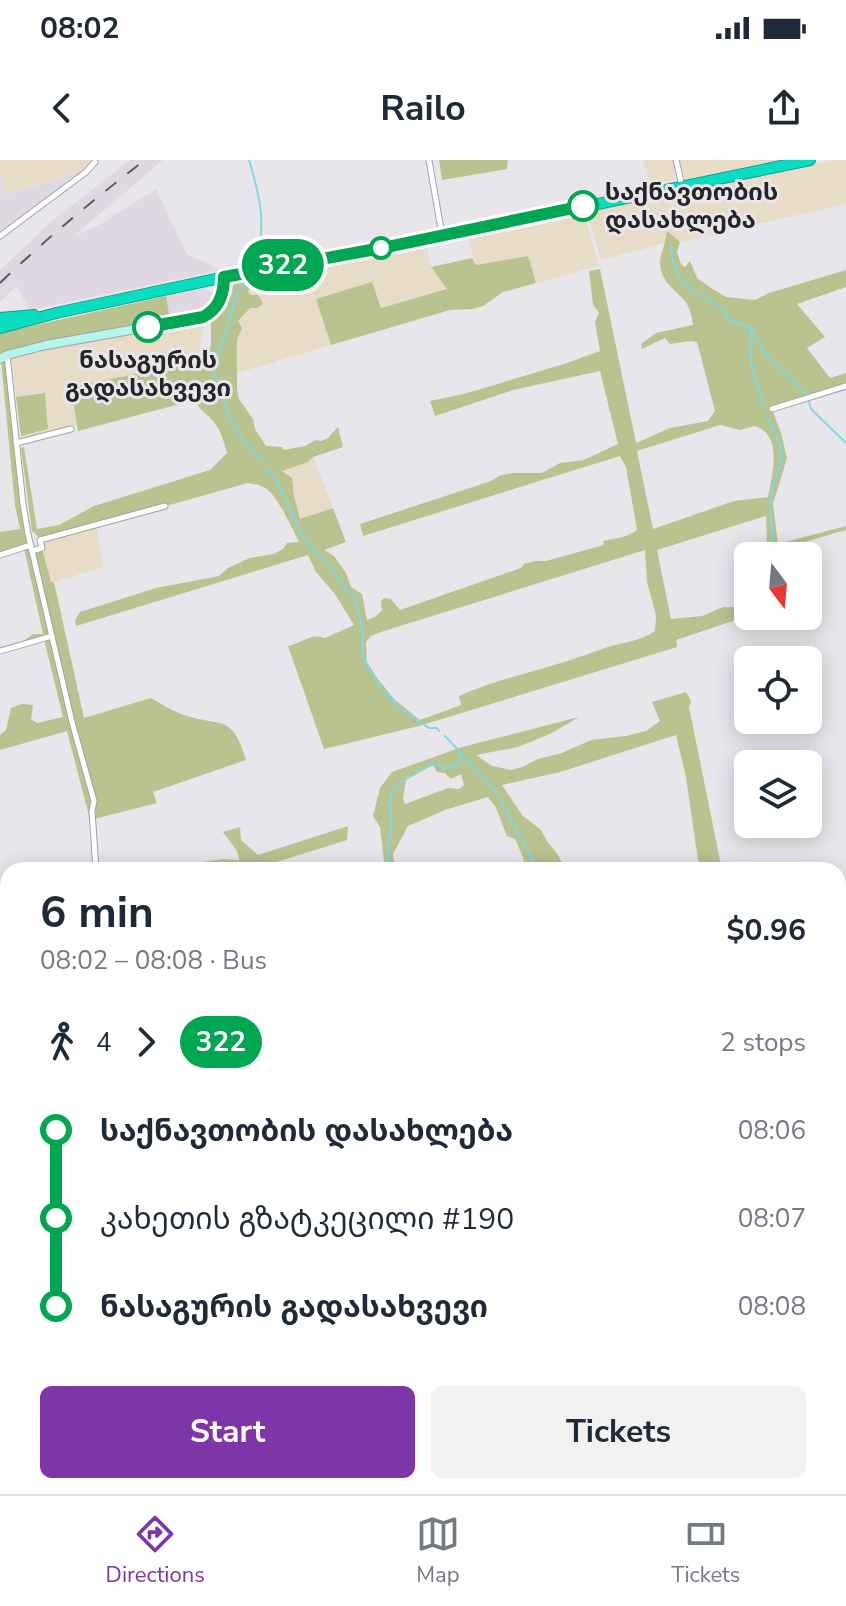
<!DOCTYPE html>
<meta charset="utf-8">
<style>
body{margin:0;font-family:"Nunito Sans","Noto Sans Georgian",sans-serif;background:#f2f2f3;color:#1f2937;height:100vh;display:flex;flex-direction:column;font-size:30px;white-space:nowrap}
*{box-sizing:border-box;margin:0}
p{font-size:26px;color:#747a83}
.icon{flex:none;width:44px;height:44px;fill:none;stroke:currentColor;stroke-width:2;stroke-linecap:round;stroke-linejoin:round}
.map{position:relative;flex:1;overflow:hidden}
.details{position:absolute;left:0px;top:702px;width:846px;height:632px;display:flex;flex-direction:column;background:#fff;border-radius:24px 24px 0 0;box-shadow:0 4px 20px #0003}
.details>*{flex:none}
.badge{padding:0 16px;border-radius:26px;font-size:28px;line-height:52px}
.needle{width:52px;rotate:164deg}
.controls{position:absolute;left:734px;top:382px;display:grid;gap:16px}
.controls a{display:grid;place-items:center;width:88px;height:88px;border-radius:12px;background:#fff;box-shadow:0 4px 20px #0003;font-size:40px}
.map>.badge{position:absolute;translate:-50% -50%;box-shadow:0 0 0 4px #fff}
.legs{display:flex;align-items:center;gap:12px;height:88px;padding:0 40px;font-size:26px}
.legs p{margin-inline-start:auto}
.headline{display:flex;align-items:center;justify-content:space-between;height:136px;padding:0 40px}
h1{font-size:44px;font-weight:700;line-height:60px}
.cta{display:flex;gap:16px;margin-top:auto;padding:16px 40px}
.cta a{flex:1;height:92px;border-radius:12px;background:#7e35a7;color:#fff;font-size:32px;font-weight:700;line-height:92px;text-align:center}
.cta a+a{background:#f2f2f3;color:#1f2937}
ul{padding:0 40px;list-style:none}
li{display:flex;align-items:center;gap:28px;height:88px;font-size:30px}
li i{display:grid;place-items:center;width:12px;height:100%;margin:0 10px;background:currentColor}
li i::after{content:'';width:20px;height:20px;margin:-10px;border:6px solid;border-radius:50%;background:#fff}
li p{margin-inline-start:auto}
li:first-child i{background:linear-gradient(#0000 50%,currentColor 0)}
li:last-child i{background:linear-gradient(currentColor 50%,#0000 0)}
.status{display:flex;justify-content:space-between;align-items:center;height:56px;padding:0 40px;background:#fff;direction:ltr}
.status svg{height:22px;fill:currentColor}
header{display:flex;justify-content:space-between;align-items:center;height:104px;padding:0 40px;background:#fff;font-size:36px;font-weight:700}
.tabs{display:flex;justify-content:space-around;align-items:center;height:112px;border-top:2px solid #e0e1e3;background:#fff;font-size:22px;color:#747a83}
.tabs a{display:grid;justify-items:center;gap:4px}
.tabs .current{color:#7e35a7}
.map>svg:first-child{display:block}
.built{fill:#dfd8e3}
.industrial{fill:#e7dcc8}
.green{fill:#b8c38f;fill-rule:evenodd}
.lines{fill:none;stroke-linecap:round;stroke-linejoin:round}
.stream{stroke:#80d8e3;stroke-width:2}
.street-casing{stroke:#a4a1a6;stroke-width:7}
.secondary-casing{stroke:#a4a1a6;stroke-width:10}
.highway-casing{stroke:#139c8a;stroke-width:12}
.street{stroke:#fff;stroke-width:5}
.secondary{stroke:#b5f5ec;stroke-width:8}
.highway{stroke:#09ddc0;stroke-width:10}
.rail{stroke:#5f5c5f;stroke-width:2;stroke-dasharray:14 14;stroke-linecap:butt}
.line-1-casing{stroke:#fff;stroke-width:18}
.line-1{stroke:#00a651;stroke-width:12}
.stop-1-dot{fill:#fff;stroke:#00a651;stroke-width:4}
.labels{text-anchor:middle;stroke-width:6;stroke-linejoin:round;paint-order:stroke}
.stop-label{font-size:24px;font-weight:bold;fill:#262426;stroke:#e9e6eb;text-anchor:start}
</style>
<div class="status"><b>08:02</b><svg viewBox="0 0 49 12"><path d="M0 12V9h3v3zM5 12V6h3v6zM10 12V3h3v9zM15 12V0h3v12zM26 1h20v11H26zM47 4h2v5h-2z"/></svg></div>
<header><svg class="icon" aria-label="back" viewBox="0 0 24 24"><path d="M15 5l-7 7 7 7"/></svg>Railo<svg class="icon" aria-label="share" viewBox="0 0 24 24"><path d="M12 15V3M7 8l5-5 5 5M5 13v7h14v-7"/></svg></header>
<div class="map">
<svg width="846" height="1334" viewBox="0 0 846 1334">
<rect width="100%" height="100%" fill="#e9e6eb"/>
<g class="built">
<path d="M130 0H163L74 76 99 65 156 29 187 94 221 110 30 150 16 126 0 142V110L51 62Z"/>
<path d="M79 12V15L0 71V13L7 34Z"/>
<path d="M204 128 211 132 215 139 209 149 196 156 170 159 166 136Z"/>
</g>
<g class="industrial">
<path d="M0 0H93L79 15 78 12 6 34 0 13Z"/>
<path d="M643 0H674L677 9 674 20 649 26 647 9H645Z"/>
<path d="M679 0H778L686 19 682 12Z"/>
<path d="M833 0H846V44L680 82 667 72 666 83 601 100 586 49Z"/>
<path d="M583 50 599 106 536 123 527 96 476 105 466 74Z"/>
<path d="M426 83 430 105 447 129 381 148 316 139 331 185 238 213 237 179 241 168 237 161 251 135 247 131 251 124 249 118Z"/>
<path d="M204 160 198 201 72 227 77 265 24 279 21 276 48 269 44 233 16 237 10 196 58 184Z"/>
<path d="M313 297 333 348 300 360 294 336 292 318 282 310 308 302Z"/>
<path d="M96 365 104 407 51 423 40 380Z"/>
</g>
<g class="green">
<path d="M439 0H508L507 9 442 20Z"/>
<path d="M667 71 680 82 677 92 681 104 685 107 690 101 697 118 711 128 726 137 755 140 769 133 846 110V127L797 144 825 177 807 188 830 218 846 213V226L772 249 781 273 787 298 773 344 778 384 846 366V370L773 391 772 396H764L767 382 766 356 657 390 671 459 702 456 723 447H735L748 442V456L676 480 677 487 419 566 324 589 288 486C303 483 310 473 325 478L354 465 335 434 316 412 308 395 76 466 75 460 80 452 156 428 219 416 228 408 250 398 274 394 283 389 287 383 299 382C292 368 279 339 267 329 262 325 254 324 248 323L45 380H40L39 377 32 371 21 288 24 287 37 369 59 365 94 346 210 310 227 293C224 282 221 270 213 261 206 253 198 249 195 240L78 271 71 227 204 200 211 185V161L225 140 232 134 233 124 249 120 251 124 248 132 251 135H258L263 144 257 148H250L238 161 242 168 237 179V230L239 239 253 259 255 269 266 286 282 287 284 290 305 286 316 280 321 281 328 278 338 267 343 287 313 297 308 302 282 311 292 318 294 336 300 359 333 348 346 382 324 390 334 396 346 413 351 427 362 434 367 460 375 457 382 450 381 441 384 438 391 439 400 450 521 408 524 404 535 401H546L604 385 603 381C616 378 626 378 637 370L626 307 620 296 363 376 360 364 491 321 501 315 513 313H542L560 303 584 300 618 284 600 211 513 230 435 256 430 241 464 234 564 204 600 191 595 162 599 153 593 144 589 111 600 109 636 283 670 268 708 261 715 251 697 182 691 181 670 184 665 178 642 189 641 184 656 173 693 165C692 156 690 147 684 140 673 128 661 121 660 103 660 95 666 82 667 71ZM720 265 740 270 754 266C784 274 772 315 768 337L734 341 653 369 637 291ZM645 390 647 422 656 455 655 471C641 481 624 482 608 487 590 493 572 500 554 505 522 515 489 522 459 536L461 545 420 560 395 540 377 518 367 502 366 482 371 476 384 471Z"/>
<path d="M528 96 536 123 503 132 483 146 473 149 450 150 331 185 316 139 372 122 381 148 447 129 431 107 472 98 476 105Z"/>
<path d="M166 136 170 159 30 185 0 195V173Z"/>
<path d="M6 200 20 345 28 384 31 385 33 391 42 388 51 422H54L84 558 151 538C160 543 169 549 179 553 218 569 232 550 246 600L153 632 157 643 90 660 67 571 0 590V575L6 570 11 548 22 544 33 545 31 559 37 563 63 557 44 479 16 487 33 474H43L24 388 0 395V372L20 369 15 345 1 201Z"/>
<path d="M45 233 48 269 21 276 16 237Z"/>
<path d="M686 532 691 541 689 547 722 710H701L698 700 686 617 676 575 560 612 502 625 522 655 541 670 547 681 558 695 566 710H525L523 697 515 679 507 676 496 648 488 637 445 650 408 666 393 694 395 710H385L380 667 373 656 380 628 392 612 462 587 579 557 550 574 518 587 476 595 492 606 511 610 522 607 538 599 562 593 591 580 626 576 646 571 660 561 652 542ZM433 605 437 612 445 613 451 619 461 614 464 625 459 629 448 628 405 644 403 639 406 620Z"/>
<path d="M348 666 347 680 267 705 273 710H191L203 702 223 699 239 700C239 689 229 682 223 672L240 667 241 680 258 695Z"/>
<path d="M838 1072 846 1083V1309L838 1302Z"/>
<path d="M0 1162 8 1171V1326H81L87 1334H0Z"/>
<path d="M495 1326H708L714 1334H484Z"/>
</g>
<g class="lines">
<g class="stream">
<path d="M249 0C258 30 269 69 254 99"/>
<path d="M671 85 673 101 680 118 691 129 722 148 729 159 752 169C765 203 786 208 806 235"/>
<path d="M244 124 236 135 229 164 216 200 214 209 229 256 246 283 262 301"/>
<path d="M751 171C749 206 753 215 764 247"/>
<path d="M809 242 811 249 846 283"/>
<path d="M766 255 781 287 780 305 773 327 770 348 773 380 767 396"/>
<path d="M266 307 277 321 301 374 319 396 329 404 343 426 353 435 360 458 363 476V494L367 506 380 526 400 548 429 568H437L439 571"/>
<path d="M445 576 486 620 501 640 538 710"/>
<path d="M389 710 388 687 392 667 390 642 392 631 399 623 428 606 436 604 444 608 455 607 460 601V592"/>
<path d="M838 1226 846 1244"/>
<path d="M0 1283 8 1286"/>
<path d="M38 1326 40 1334"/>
</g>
<g class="street-casing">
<g id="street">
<path d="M429 0 442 75"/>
<path d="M676 0 682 26"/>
<path d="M0 76 86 12 95 2"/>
<path d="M7 195 23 344 28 374 72 562 94 641 92 651 96 710"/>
<path d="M772 249 846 226"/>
<path d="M16 283 71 269"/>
<path d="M32 391 42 388 40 380 165 346"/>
<path d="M0 395 31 385"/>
<path d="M0 491 52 476"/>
<path d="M713 1326 718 1334"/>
</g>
</g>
<g class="secondary-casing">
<path id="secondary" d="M0 199 7 195 46 185 203 157C219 150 224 134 224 117"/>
</g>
<g class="highway-casing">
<g id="highway">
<path d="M0 158 34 155"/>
<path d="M0 168 56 153 267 108 443 76 810 0"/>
</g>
</g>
<use href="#street" class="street"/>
<use href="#secondary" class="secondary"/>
<use href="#highway" class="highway"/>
<path class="rail" d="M0 123C46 79 94 39 145 0"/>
</g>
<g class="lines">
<g class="line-1-casing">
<path id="line-1" d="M148 167 203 157C219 149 224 134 224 117L387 87 583 46"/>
</g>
<use href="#line-1" class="line-1"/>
</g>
<g class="stop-1-dot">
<circle cx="583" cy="46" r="14"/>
<circle cx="381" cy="88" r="10"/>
<circle cx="148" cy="167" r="14"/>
</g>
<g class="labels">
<g class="stop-label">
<text x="605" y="40">საქნავთობის<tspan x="605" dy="28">დასახლება</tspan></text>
<text x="148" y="208" text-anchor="middle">ნასაგურის<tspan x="148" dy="28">გადასახვევი</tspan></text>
</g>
</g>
</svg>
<div class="controls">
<a><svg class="needle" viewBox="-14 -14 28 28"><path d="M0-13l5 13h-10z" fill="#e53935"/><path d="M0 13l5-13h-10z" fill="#747a83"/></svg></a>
<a><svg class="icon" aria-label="locate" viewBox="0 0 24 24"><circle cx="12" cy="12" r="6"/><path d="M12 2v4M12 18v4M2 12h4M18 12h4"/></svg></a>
<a><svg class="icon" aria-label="layers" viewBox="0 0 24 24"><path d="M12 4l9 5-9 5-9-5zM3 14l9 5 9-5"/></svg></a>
</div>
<b class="badge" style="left:283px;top:105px;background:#00a651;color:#fff">322</b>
<section class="details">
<div class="headline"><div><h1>6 min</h1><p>08:02 – 08:08 · Bus</p></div><b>$0.96</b></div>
<div class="legs"><svg class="icon" aria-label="walk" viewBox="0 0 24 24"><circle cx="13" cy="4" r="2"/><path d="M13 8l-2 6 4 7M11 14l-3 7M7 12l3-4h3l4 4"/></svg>4<svg class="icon" aria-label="forward" viewBox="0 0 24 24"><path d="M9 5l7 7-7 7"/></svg><b class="badge" style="background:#00a651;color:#fff">322</b><p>2 stops</p></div>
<ul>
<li><i style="color:#00a651"></i><b>საქნავთობის დასახლება</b><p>08:06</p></li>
<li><i style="color:#00a651"></i><span>კახეთის გზატკეცილი #190</span><p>08:07</p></li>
<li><i style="color:#00a651"></i><b>ნასაგურის გადასახვევი</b><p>08:08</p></li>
</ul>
<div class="cta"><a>Start</a><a>Tickets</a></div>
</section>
</div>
<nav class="tabs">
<a class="current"><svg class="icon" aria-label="directions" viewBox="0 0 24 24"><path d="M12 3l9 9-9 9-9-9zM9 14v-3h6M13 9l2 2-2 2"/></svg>Directions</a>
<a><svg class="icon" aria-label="map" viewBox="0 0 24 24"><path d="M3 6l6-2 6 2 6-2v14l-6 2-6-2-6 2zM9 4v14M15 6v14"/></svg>Map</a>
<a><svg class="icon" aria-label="tickets" viewBox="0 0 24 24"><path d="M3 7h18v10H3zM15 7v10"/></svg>Tickets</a>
</nav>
